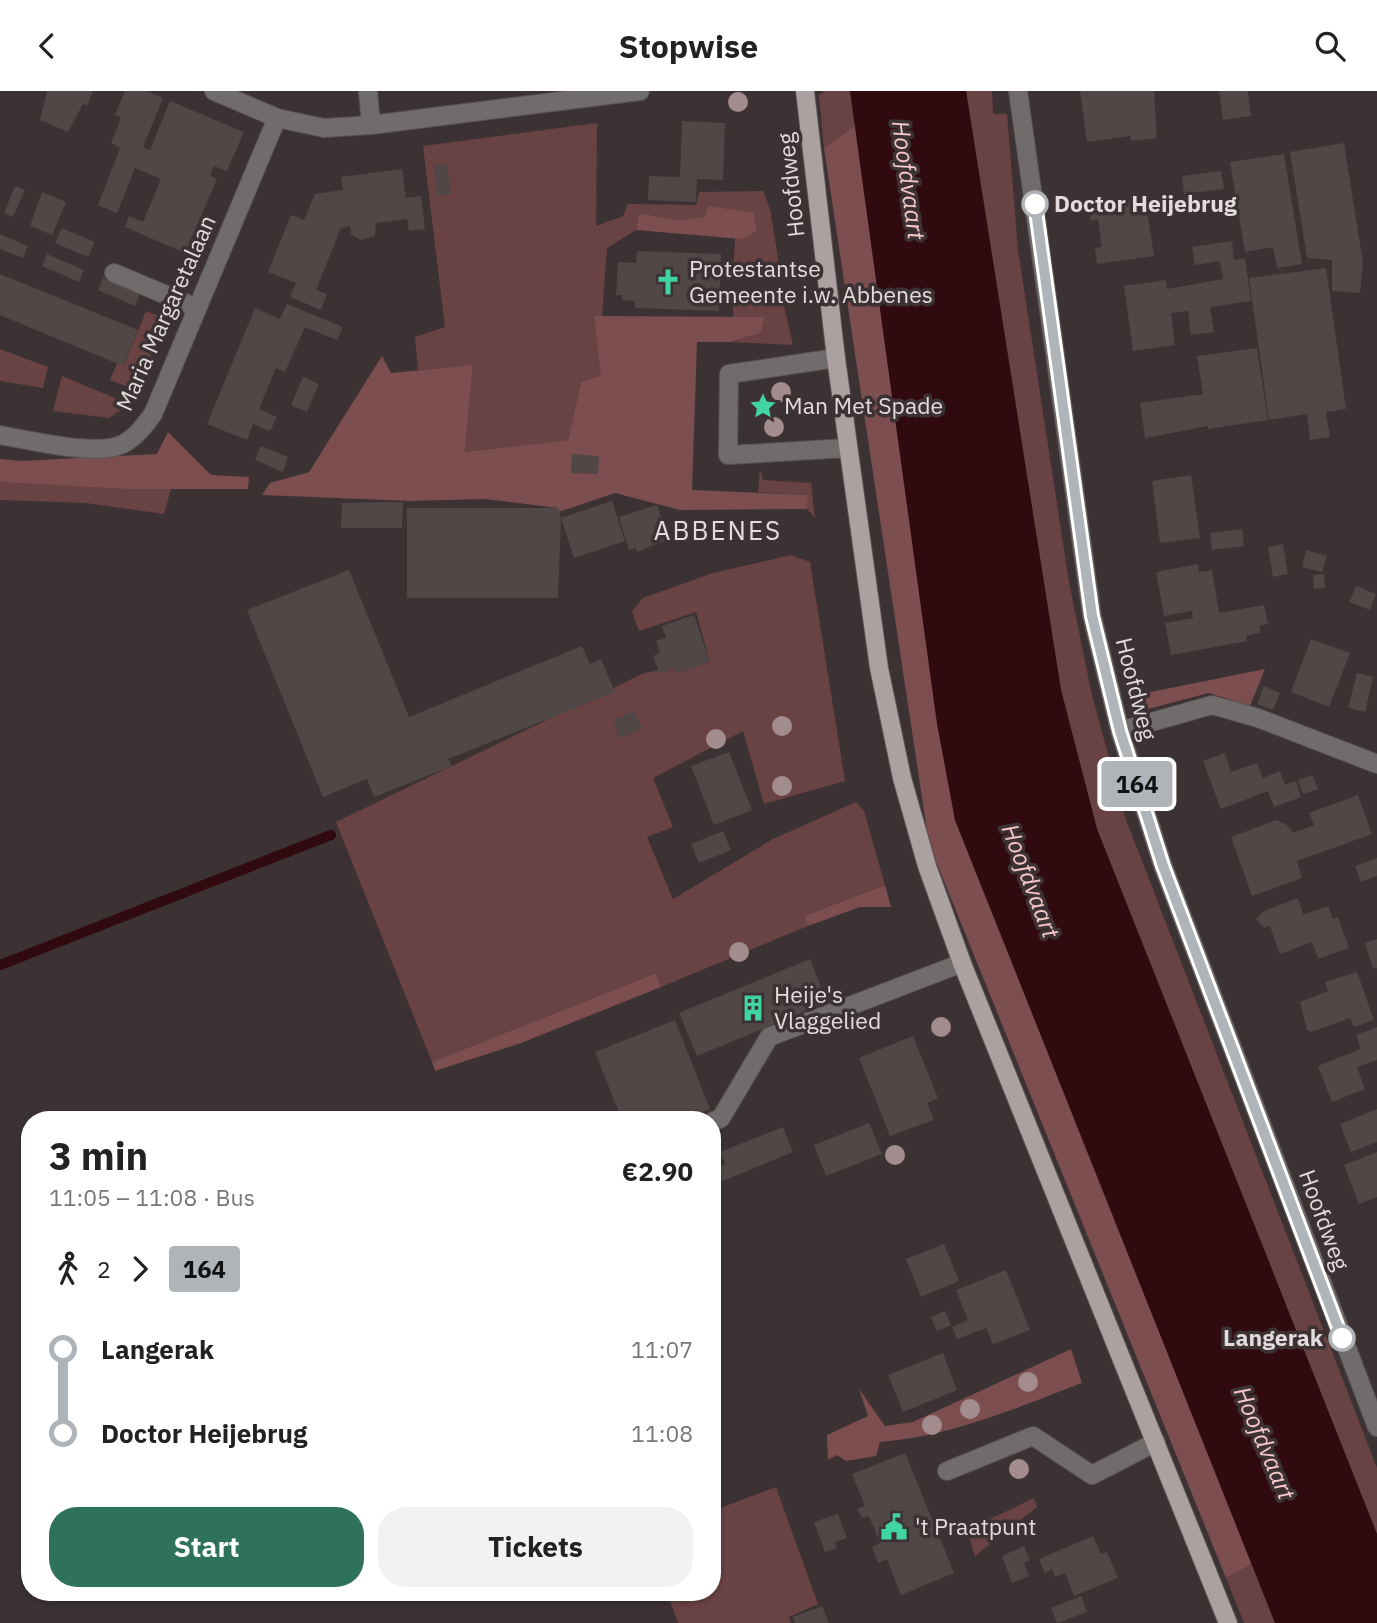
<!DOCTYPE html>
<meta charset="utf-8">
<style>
body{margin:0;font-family:"IBM Plex Sans",sans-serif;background:#f2f2f2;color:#222;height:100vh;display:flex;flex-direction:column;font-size:26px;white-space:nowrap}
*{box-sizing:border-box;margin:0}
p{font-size:23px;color:#767676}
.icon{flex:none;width:38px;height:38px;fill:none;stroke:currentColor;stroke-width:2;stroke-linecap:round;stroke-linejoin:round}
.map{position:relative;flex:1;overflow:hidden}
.side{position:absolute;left:21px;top:1020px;width:700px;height:490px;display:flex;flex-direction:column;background:#fff;border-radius:28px;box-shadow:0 2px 5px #0004}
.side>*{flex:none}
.badge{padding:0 14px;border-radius:5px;font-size:24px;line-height:46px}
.map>.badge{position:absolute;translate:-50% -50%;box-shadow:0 0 0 4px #fff}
.legs{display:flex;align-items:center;gap:10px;height:77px;padding:0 28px;font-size:23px}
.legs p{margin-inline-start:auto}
.overview{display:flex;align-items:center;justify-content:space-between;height:119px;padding:0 28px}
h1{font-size:38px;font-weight:700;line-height:52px}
.primary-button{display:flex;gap:14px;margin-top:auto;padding:14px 28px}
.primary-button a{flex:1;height:80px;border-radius:28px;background:#2f725c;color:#fff;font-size:28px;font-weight:700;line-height:80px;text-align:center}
.primary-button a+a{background:#f2f2f2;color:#222}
ul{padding:0 28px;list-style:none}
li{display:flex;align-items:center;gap:24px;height:84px;font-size:26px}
li i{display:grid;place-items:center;width:10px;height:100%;margin:0 9px;background:currentColor}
li i::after{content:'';width:18px;height:18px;margin:-9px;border:5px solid;border-radius:50%;background:#fff}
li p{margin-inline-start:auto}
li:first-child i{background:linear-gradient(#0000 50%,currentColor 0)}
li:last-child i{background:linear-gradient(currentColor 50%,#0000 0)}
header{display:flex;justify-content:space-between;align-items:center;height:91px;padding:0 28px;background:#fff;font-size:32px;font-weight:700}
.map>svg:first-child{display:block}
.green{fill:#694244}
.forest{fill:#7c4e50}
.water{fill:#310a10}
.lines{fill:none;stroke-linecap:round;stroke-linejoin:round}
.stream{stroke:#310a10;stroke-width:10}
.building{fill:#514747}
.minor-casing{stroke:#5a5151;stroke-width:20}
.major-casing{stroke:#5a5151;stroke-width:20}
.minor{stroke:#706c6c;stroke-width:18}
.major{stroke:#aba1a1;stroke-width:18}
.tree{fill:#a38c8d}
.line-1-casing{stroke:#fff;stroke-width:16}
.line-1{stroke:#afb4b9;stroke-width:10}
.stop-1-dot{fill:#fff;stroke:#afb4b9;stroke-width:3.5}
.labels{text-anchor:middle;stroke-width:7;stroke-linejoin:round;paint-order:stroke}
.street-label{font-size:23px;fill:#e2dcdc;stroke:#3c3233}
.stop-label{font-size:23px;font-weight:bold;fill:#e2dcdc;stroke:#3c3233;text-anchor:start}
.poi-label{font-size:23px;fill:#e2dcdc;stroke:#3c3233;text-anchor:start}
.water-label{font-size:24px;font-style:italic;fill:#f8c8c9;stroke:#3c3233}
.quarter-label{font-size:26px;letter-spacing:2px;fill:#e2dcdc;stroke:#3c3233}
</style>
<header><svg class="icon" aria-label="back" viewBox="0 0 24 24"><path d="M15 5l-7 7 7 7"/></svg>Stopwise<svg class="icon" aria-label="search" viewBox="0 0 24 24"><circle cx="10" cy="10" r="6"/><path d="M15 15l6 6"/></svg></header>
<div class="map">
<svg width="1377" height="1532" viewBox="0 0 1377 1532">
<rect width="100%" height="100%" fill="#3c3233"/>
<g class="green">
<path d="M825 0H850L857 33 824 57 819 4Z"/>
<path d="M966 0H992L993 23H1007L1018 159 1069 491 1091 600 1125 726 1377 1377V1443L1097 738 1061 599Z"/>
<path d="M597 32 596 135 623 125 628 113 696 114 699 101 763 100 770 118 781 185 733 184 735 147 757 140 754 121 708 115 706 126 677 129 639 122 636 139 607 157 602 225H594L602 286 581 292 568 349 465 361 473 275 418 279 415 246 445 236 423 55Z"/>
<path d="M733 199 781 202 793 254 730 251 761 242 765 227 733 226Z"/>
<path d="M146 220 166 228 136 299 110 289 117 273 124 274Z"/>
<path d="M0 258 48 276 43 297 0 290Z"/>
<path d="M62 285 129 313 109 327 53 320Z"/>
<path d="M760 378 763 389 811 392 815 427 807 418V404L758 401Z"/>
<path d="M0 391 171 398 164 423 86 412 0 409Z"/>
<path d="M791 464 810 471 845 690 764 713 743 640 653 687 673 736 647 746 673 808 773 748 856 711 864 720 885 794 804 825 808 835 661 896 656 882 432 971 336 731 644 582 710 571 696 521 639 540 632 520 643 507 713 482Z"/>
<path d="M776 1396 818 1513 789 1526 791 1532H678L667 1502H712V1420Z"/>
<path d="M1034 1407 1037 1416 975 1465 967 1439Z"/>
<path d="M1252 1473 1275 1532H1244L1226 1487Z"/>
</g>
<g class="forest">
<path d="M857 33 955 729 1252 1473 1226 1487 929 753 824 57Z"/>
<path d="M708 115 754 121 757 140 741 148 636 139 639 122 677 129 705 126Z"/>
<path d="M594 225 765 226 761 242 730 251H697L692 399 808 404 807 418 680 419 615 402 559 421 558 417 485 408 411 410 262 404 270 392 309 381 382 265 391 282 473 274 465 361 568 349 581 291 601 285Z"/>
<path d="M168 341 211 384 249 386 248 398H127L0 391V368L21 370 157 363Z"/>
<path d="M1265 578 1250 615 1209 602 1140 620 1136 604Z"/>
<path d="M885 794 891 816H860L808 835 804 825Z"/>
<path d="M656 882 661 896 521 952 435 980 432 971Z"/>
<path d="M1071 1258 1082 1292C1016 1317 952 1345 880 1351L876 1365 846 1370 837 1364 828 1369 827 1344 868 1325 859 1298 885 1335 913 1331Z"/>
</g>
<path class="water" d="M850 0H966L1061 599 1097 738 1377 1443V1532H1275L955 729 937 633Z"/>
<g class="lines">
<path class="stream" d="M0 874 331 744"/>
</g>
<g class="building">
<path d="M47 0H93L87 15 83 13 68 41 40 29Z"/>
<path d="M125 0H146L163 7 143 56 150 59 170 10 244 41 227 80 214 75 210 85 217 88 185 162 125 136 129 125 143 131 161 88 135 77 117 122 98 114 120 57 111 52 121 27 115 24Z"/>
<path d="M1080 0H1154L1157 47 1131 50 1130 45 1087 51Z"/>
<path d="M1219 0H1248L1251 25 1223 29Z"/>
<path d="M682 30 725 32 723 89 697 88 696 111 648 109 649 85 680 86Z"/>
<path d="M1344 52 1363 172 1360 202 1332 200V169L1307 167 1290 61Z"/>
<path d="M1284 63 1302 173 1277 177 1273 156 1245 161 1230 71Z"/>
<path d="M447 73 451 103 437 105 434 74Z"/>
<path d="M402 78 406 107 421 105 425 138 409 140 407 128 376 132 375 145 360 149 351 143 350 135 341 137 316 199 327 203 321 219 290 206 296 192 268 181 291 124 304 129 315 103 343 99 341 86Z"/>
<path d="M1221 80 1224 98 1184 103 1182 85Z"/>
<path d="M15 95 25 99 13 126 4 122Z"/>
<path d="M42 101 66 111 52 144 30 135Z"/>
<path d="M1145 106 1154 165 1097 173 1095 157 1102 156 1098 128 1091 130 1089 113Z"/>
<path d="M62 137 95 151 88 166 55 152Z"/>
<path d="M0 143 28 155 23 167 0 158Z"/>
<path d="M1232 150 1234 169 1245 167 1251 210 1210 216 1214 241 1191 244 1188 220 1171 222 1175 254 1133 260 1124 195 1166 189 1167 198 1223 188 1220 170 1195 174 1192 156Z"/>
<path d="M637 160 721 163 719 220 635 217V210L622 209V204H616L618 171 636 172Z"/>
<path d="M47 163 84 179 79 191 42 175Z"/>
<path d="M1326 177 1346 318 1326 321 1330 346 1310 349 1307 323 1269 329 1249 187Z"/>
<path d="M0 183 138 239 123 275 0 224Z"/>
<path d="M103 187 140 203 135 215 98 199Z"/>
<path d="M287 213 343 236 337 249 305 236 285 281 276 277 259 318 277 326 270 340 253 333 247 349 207 333 255 217 280 228Z"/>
<path d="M1257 257 1268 329 1208 338V335L1145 347 1140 312 1203 303 1197 265Z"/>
<path d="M303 286 319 293 307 321 291 314Z"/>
<path d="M261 355 288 366 283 381 255 369Z"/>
<path d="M572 363 599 365 598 383 571 382Z"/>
<path d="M1191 384 1200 447 1160 452 1152 390Z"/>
<path d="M612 410 625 450 574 467 561 427 558 507H407V417H558L561 427Z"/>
<path d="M403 411 402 437H341L342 412Z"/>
<path d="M657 414 668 448 637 461 636 457 629 459 619 426Z"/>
<path d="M1242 438 1244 455 1212 459 1210 442Z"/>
<path d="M1283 453 1288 483 1273 486 1268 456Z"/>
<path d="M1306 459 1327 465 1322 481 1302 476Z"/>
<path d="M1198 473 1199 481 1212 479 1219 522 1264 514 1268 533 1259 535 1261 541 1246 545 1247 550 1171 564 1165 532 1193 527 1192 520 1164 525 1156 481Z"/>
<path d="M349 479 409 626 582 555 590 573 601 568 615 601 448 668 452 675 374 706 367 688 323 706 247 519Z"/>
<path d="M1324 483 1325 497 1314 498 1313 484Z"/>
<path d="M1356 495 1376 503 1370 519 1349 511Z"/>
<path d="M694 524 710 571 677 582 676 577 659 582 653 565 660 562 656 550 666 547 662 535Z"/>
<path d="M1311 548 1350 562 1329 616 1291 601Z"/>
<path d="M1357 582 1373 586 1365 621 1348 617Z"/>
<path d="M1264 595 1280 602 1273 619 1257 613Z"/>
<path d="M635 620 642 638 620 647 613 629Z"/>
<path d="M729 661 752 719 714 734 691 675Z"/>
<path d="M1225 662 1231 681 1257 672 1263 687 1280 680 1285 694 1296 690 1301 706 1274 716 1268 700 1221 718 1203 670Z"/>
<path d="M1312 684 1318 698 1303 703 1298 689Z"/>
<path d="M1358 704 1372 743 1297 770 1302 787 1252 805 1231 746 1277 729 1287 734 1293 742 1314 734 1309 722Z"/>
<path d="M723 740 731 759 699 772 691 753Z"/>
<path d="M1377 767V785L1361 791 1355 775Z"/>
<path d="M1298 807 1303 824 1328 815 1333 828 1338 826 1349 857 1318 868 1312 851 1280 863 1270 835 1264 837 1256 828 1264 820Z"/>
<path d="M1377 848V877L1373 878 1365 852Z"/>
<path d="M810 868 827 911 697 965 679 922Z"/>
<path d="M1357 881 1374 929 1354 936 1350 927 1311 941 1307 939 1300 911 1328 900 1325 891Z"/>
<path d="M675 929 710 1018 683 1029H622L595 961Z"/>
<path d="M1377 936V969L1357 976 1365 998 1332 1011 1318 975 1361 958 1356 944Z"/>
<path d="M913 945 938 1007 927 1012 934 1029 890 1045 859 967Z"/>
<path d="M1377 1018V1051L1351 1061 1340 1033Z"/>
<path d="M869 1032 882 1063 826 1085 814 1054Z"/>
<path d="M783 1036 793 1061 718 1092 713 1078 725 1073 720 1061Z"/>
<path d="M1377 1061V1106L1359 1113 1344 1074Z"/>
<path d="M944 1153 959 1190 921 1206 906 1168Z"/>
<path d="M1006 1179 1030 1239 993 1253 986 1237 957 1248 952 1236 968 1229 956 1199Z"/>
<path d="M945 1220 951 1234 937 1240 931 1226Z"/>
<path d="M943 1262 957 1299 903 1321 888 1284Z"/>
<path d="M905 1362 954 1482 901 1504 887 1468 878 1472 872 1456 880 1452 869 1425 862 1427 857 1418 865 1415 852 1383Z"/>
<path d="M838 1423 847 1447 835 1451 837 1457 825 1461 814 1431Z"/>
<path d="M1093 1445 1101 1463 1107 1461 1118 1487 1074 1505 1065 1482 1055 1486 1052 1478 1045 1482 1039 1468Z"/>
<path d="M1024 1455 1030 1469 1024 1472 1029 1485 1012 1492 1002 1465Z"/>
<path d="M1081 1505 1087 1521 1057 1532 1051 1517Z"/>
<path d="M822 1515 829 1532H795L793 1526Z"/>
</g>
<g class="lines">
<g class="minor-casing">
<g id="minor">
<path d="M214 0 277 27 324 37 371 34 640 0"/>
<path d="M368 0 371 34"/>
<path d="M1018 0 1092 525 1120 640 1163 775 1377 1336"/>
<path d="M114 182 197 217"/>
<path d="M836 267 729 283 728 364 848 357"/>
<path d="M0 344C29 349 98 366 123 353 136 346 145 334 153 323L277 27"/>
<path d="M1120 640 1212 614 1258 627 1377 673"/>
<path d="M712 1031 721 1027 769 946 962 872"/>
<path d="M947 1380 1033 1345 1092 1384 1156 1351"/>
</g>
</g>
<g class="major-casing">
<path id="major" d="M805 0 836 267 879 577 902 687 927 775 962 872 1228 1532"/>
</g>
<use href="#minor" class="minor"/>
<use href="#major" class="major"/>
</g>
<g class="tree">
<circle cx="738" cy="11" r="10"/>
<circle cx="781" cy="301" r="10"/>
<circle cx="774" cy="336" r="10"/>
<circle cx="782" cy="635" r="10"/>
<circle cx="716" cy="648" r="10"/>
<circle cx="782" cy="695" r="10"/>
<circle cx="739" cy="861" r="10"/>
<circle cx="941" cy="936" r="10"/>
<circle cx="895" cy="1064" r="10"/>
<circle cx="1028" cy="1291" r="10"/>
<circle cx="970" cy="1318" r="10"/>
<circle cx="932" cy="1334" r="10"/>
<circle cx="1019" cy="1378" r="10"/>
</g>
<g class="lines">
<g class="line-1-casing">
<path id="line-1" d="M1035 113 1092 525 1120 640 1163 775 1342 1247"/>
</g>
<use href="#line-1" class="line-1"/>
</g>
<defs>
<g id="church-bare" transform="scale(2.1)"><path d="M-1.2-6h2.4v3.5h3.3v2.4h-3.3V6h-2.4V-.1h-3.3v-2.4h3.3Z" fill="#3fd4a2" stroke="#3c3233" stroke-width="2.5" paint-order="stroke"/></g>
<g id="sight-bare" transform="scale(2.1)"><path d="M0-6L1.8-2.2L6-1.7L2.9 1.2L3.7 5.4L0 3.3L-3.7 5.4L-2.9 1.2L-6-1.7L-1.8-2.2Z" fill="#3fd4a2" stroke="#3c3233" stroke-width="2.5" paint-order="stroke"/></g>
<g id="building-bare" transform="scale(2.1)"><path d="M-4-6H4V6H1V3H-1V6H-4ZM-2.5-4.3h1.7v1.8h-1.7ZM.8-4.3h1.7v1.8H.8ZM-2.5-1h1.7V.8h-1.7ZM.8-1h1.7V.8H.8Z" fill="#3fd4a2" stroke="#3c3233" stroke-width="2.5" paint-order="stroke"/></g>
<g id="civic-bare" transform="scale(2.1)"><path d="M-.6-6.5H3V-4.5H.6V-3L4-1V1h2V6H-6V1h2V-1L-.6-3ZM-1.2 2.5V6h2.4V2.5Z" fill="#3fd4a2" stroke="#3c3233" stroke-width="2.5" paint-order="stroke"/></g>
</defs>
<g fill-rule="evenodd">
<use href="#church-bare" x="668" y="191"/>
<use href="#sight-bare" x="763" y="315"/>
<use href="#building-bare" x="753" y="917"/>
<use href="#civic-bare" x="894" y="1436"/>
</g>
<g class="stop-1-dot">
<circle cx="1035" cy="113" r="12"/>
<circle cx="1342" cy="1247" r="12"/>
</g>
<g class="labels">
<g class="street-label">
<text transform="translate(791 94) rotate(-96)" y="8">Hoofdweg</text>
<text transform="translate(166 222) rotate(-66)" y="8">Maria Margaretalaan</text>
<text transform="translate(1136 598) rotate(76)" y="8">Hoofdweg</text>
<text transform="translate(1324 1129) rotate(70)" y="8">Hoofdweg</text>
</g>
<g class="stop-label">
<text x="1054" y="121">Doctor Heijebrug</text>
<text x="1323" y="1255" text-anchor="end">Langerak</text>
</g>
<g class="poi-label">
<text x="689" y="186">Protestantse<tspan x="689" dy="26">Gemeente i.w. Abbenes</tspan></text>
<text x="784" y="323">Man Met Spade</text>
<text x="774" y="912">Heije's<tspan x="774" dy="26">Vlaggelied</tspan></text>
<text x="915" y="1444">'t Praatpunt</text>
</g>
<g class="water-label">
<text transform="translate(908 89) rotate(82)" y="8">Hoofdvaart</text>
<text transform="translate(1030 790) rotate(69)" y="8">Hoofdvaart</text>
<text transform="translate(1264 1352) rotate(67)" y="8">Hoofdvaart</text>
</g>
<g class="quarter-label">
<text x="718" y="449">ABBENES</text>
</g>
</g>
</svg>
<b class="badge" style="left:1137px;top:693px;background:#afb4b9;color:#111">164</b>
<section class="side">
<div class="overview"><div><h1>3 min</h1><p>11:05 – 11:08 · Bus</p></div><b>€2.90</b></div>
<div class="legs"><svg class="icon" aria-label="walk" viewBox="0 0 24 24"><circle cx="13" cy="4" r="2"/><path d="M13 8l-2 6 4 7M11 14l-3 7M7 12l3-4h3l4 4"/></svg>2<svg class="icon" aria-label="forward" viewBox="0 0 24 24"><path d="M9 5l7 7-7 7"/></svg><b class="badge" style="background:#afb4b9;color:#111">164</b></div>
<ul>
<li><i style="color:#afb4b9"></i><b>Langerak</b><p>11:07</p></li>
<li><i style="color:#afb4b9"></i><b>Doctor Heijebrug</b><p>11:08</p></li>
</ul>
<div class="primary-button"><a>Start</a><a>Tickets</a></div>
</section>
</div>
